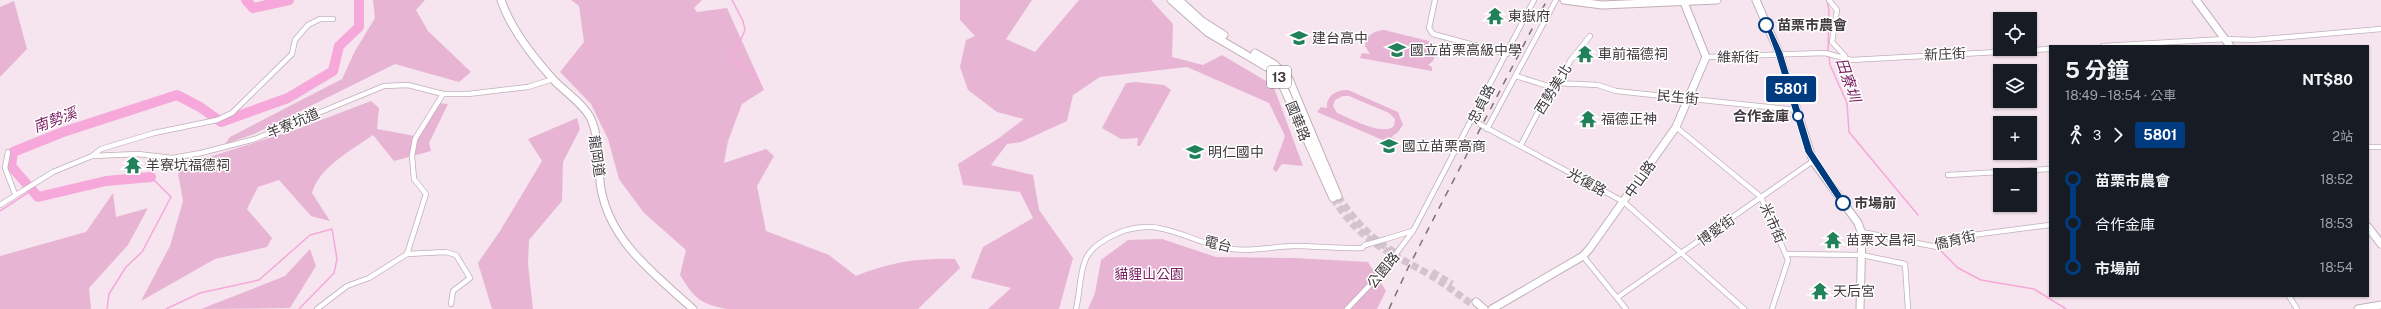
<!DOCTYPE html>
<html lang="zh-TW">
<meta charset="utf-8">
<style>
body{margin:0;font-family:"Public Sans","Noto Sans TC",sans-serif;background:#20242c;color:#f1f3f6;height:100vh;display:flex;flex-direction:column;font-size:15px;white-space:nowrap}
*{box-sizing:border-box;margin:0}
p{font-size:13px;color:#9ea1a6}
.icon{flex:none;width:22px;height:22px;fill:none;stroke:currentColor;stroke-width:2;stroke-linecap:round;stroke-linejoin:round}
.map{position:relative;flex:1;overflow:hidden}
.side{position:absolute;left:2049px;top:45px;width:320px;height:252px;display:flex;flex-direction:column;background:#171b24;border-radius:0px;box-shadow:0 1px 3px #0004}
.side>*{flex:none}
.badge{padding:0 8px;border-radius:3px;font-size:14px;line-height:26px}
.tools{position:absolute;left:1993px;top:12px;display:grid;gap:8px}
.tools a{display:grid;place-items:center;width:44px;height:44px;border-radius:0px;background:#171b24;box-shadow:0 1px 3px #0004;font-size:20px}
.map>.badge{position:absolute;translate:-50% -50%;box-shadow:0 0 0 2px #fff}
.legs{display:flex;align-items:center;gap:6px;height:44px;padding:0 16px;font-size:13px}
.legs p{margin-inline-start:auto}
.headline{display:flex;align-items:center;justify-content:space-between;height:68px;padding:0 16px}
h1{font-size:22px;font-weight:700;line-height:30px}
ul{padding:0 16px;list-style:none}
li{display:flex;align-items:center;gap:14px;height:44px;font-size:15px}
li i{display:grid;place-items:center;width:6px;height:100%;margin:0 5px;background:currentColor}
li i::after{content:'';width:10px;height:10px;margin:-5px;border:3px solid;border-radius:50%;background:#171b24}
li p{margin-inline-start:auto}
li:first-child i{background:linear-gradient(#0000 50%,currentColor 0)}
li:last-child i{background:linear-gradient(currentColor 50%,#0000 0)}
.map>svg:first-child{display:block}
.green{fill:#e7b4d4;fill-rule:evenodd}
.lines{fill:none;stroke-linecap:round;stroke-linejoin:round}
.stream{stroke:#f6a8da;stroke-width:1.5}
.river{stroke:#f6a8da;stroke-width:10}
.primary-tunnel{stroke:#d2c3cc;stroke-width:7;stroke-dasharray:7 3.5;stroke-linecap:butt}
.street-casing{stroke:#c0b0b9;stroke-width:6}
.secondary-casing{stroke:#c0b0b9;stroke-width:9}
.primary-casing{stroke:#c0b0b9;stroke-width:9}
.street{stroke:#fff;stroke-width:4.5}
.secondary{stroke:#fff;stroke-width:7}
.primary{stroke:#fff;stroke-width:7}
.rail{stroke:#7a7076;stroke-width:1.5;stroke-dasharray:7 7;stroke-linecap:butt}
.street-bridge-casing{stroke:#c0b0b9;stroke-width:6;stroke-linecap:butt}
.street-bridge{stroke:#fff;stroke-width:4.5}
.line-1{fill:#003b80;stroke:#fff}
.stop-1-dot{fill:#fff;stroke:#003b80;stroke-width:2}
.labels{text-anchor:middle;stroke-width:3;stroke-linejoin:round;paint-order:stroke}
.shield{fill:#fff;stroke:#7a7578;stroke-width:1}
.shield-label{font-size:13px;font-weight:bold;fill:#413a3e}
.poi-label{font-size:14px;fill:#413a3e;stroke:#fff;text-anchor:start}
.stop-label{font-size:14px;font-weight:bold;fill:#413a3e;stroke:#fff;text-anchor:start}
.street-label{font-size:14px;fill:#413a3e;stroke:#fff}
.park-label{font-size:14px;fill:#761e5e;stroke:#fff}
.water-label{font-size:15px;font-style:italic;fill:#7e2565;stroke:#fff}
</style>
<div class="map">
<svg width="2381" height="309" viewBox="0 0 2381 309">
<rect width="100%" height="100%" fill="#f6e5ef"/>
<g class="green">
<path d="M373 0H425L416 10 428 31 471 72 459 82 395 64 254 134 225 144 230 137 342 79 355 51 375 18Z"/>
<path d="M571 0H702L694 8 697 12 727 8 764 90 742 104 728 141 724 163 766 149 774 156 757 186 766 231 829 255 856 276C890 262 919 258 955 259L960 268 918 309H727C700 304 694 298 680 275L686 250 644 213 619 179 608 139 591 104 560 72 584 42 579 6Z"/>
<path d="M960 0H1032L1006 39 1035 52 1079 0H1151L1173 24 1172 57 1203 65 1222 55 1273 85 1303 166 1282 164 1276 172 1273 169 1285 136 1269 103 1187 67 1100 77 1073 95 1067 121 1021 142 1007 144 991 165 1033 175 1039 210 1073 258 1059 309H988L1011 288 971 278 983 247 1033 218 1020 192 963 185 958 164 999 138 1024 119 997 112 968 90 960 67 966 40 975 36 960 20Z"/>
<path d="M14 1 27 49 0 77V7Z"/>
<path d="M1384 30 1429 41 1436 52 1433 61 1428 65 1432 67V71L1360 58 1362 53 1370 54 1365 46C1366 35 1374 31 1384 30Z"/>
<path d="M1136 82 1164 85 1171 90 1140 146H1137L1138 138 1121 139 1102 128 1126 83Z"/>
<path d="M1348 90 1398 112 1403 125 1398 132 1391 137 1395 139 1392 144 1317 112 1321 107 1327 108C1326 95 1337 90 1348 90ZM1349 96 1389 113 1395 119 1394 126C1383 137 1350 118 1337 113L1333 106 1335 100 1343 96Z"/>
<path d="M371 101 379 108 377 129 415 136 437 103 448 104 429 143 431 151 394 161 373 135C352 150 319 167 312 193L330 221 311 216 279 180 258 187 247 209 272 238 267 247 215 259 141 301 170 246 183 201 177 167 295 130Z"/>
<path d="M577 118 580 129 563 162 562 201 529 240 528 264 533 309H492L478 263 500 231 542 161 528 139Z"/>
<path d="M113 193 116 217 148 208 128 245 89 288 91 309H0V256L86 232Z"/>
<path d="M1162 239 1216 257 1294 258 1368 262 1386 291 1377 309H1088L1095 293 1101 260 1128 240Z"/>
<path d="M310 249 316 266 290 308 201 309 285 276Z"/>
</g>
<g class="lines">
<g class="stream">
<path d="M732 0 743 21 745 30 732 60 752 73 759 82"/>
<path d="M1827 0 1829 11 1828 52"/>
<path d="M1829 56 1830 65 1847 103 1849 132 1918 215"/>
<path d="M0 211 32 190"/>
<path d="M1939 249 1958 268 1981 280 2034 289 2066 309"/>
<path d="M107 309 109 294 126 267 142 252 171 197 151 177"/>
<path d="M166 309 200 293 259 280 310 235 332 229 337 259 334 273 299 309"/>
</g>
<g class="river">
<path d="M246 0 253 8 289 0"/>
<path d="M151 177 106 181 38 197 11 166 13 152 63 132 177 95 200 107 221 122 288 98 333 71 339 46 359 27V0"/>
</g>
<g class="primary-tunnel">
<path d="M1338 196C1354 220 1371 239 1396 253"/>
<path d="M1333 198C1361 243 1387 250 1430 275 1445 284 1459 295 1473 305"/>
<path d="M1432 272 1452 284"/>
</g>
<g class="street-casing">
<g id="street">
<path d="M1435 0 1429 28 1433 34 1507 54"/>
<path d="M1829 0 1837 10 1832 42 1845 56"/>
<path d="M2103 46 2225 39 2253 40 2381 29"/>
<path d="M1706 57 1825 53 1851 60 2050 49"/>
<path d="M1516 76 1551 87"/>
<path d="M1560 83 1570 61 1590 36"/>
<path d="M1472 120 1624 202 1744 309"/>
<path d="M1676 127 1761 197 1788 260 1772 309"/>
<path d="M1487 129 1556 0"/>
<path d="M1521 145 1552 85 1556 83 1598 85 1616 91 1797 110"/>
<path d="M2368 147H2381"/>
<path d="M8 152 5 168 15 194"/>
<path d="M92 156 101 149 154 133 217 120 232 113 292 54 295 40 308 25 320 19H333"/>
<path d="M1948 175 2050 169"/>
<path d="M0 205 53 172 92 156 138 154 172 158 201 153 255 139 384 86 408 85 443 94H468L528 87 553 79"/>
<path d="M1862 232 1937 247 1965 236 2050 225"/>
<path d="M1386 239 1412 231"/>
<path d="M1401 247 1413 231 1534 0"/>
<path d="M407 254 426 194 414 179 412 156 415 139 443 94"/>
<path d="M1786 254 1862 255 1905 264 1908 309"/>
<path d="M1583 256 1626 309"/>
<path d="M2289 296 2297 309"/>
<path d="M1618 297 1813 161"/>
<path d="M317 309 347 286 369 278 407 254 446 252 456 255 470 278 453 291 451 304"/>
<path d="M1076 309C1080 294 1079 276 1085 261 1089 250 1098 244 1108 238 1157 210 1184 243 1232 249 1253 252 1274 246 1295 246 1318 246 1340 249 1362 248L1365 245"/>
<path d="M1347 309 1385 269"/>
</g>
</g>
<g class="secondary-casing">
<g id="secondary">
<path d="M501 0C511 29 532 56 552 78 564 92 581 101 590 117 601 139 597 166 601 189 611 243 655 274 693 309"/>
<path d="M1564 0 1602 5 1717 0"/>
<path d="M1756 0 1779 53 1813 161 1858 223 1862 234 1860 309"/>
<path d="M2196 0 2230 46"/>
<path d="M2368 227 2381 244"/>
<path d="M1492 309 1583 256 1590 248 1676 127 1706 57 1683 0"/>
<path d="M2358 309 2381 305"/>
</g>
</g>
<g class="primary-casing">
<g id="primary">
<path d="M1171 0 1207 32 1277 73 1333 198"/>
<path d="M1179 0 1202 21 1224 35"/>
<path d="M1255 53 1274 64 1289 79 1338 196"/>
<path d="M1476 302 1484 309"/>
</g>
</g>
<use href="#street" class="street"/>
<use href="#secondary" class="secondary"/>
<use href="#primary" class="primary"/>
<path class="rail" d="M1389 309 1407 270 1547 0"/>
<g class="street-bridge-casing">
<g id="street-bridge">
<path d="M1365 245 1386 239"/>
<path d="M1385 269 1401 247"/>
</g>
</g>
<use href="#street-bridge" class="street-bridge"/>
</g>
<path class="line-1" d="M1764 23H1769L1783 53 1813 151 1846 201V205H1840L1805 152 1775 53Z"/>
<defs>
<g id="temple-bare" transform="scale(1.38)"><path d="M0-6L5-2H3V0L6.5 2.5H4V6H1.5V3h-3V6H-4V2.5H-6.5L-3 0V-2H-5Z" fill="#21815a" stroke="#fff" stroke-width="2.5" paint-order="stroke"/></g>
<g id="school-bare" transform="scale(1.38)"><path d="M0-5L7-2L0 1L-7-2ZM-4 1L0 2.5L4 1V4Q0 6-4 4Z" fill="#21815a" stroke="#fff" stroke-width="2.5" paint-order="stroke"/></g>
</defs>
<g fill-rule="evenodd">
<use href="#temple-bare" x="1495" y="16"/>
<use href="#school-bare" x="1299" y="38"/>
<use href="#school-bare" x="1397" y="50"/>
<use href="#temple-bare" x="1585" y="54"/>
<use href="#temple-bare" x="1588" y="119"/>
<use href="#school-bare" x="1389" y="146"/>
<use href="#school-bare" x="1195" y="152"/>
<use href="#temple-bare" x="133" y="165"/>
<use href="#temple-bare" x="1833" y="240"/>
<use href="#temple-bare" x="1820" y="291"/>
</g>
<g class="stop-1-dot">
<circle cx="1766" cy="25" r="7"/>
<circle cx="1798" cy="116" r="5"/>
<circle cx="1843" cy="203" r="7"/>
</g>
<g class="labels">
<rect class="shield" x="1267" y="66" width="24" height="22" rx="3"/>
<g class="shield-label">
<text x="1279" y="82">13</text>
</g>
<g class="poi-label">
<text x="1508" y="21">東嶽府</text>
<text x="1312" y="43">建台高中</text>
<text x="1410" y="55">國立苗栗高級中學</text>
<text x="1598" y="59">車前福德祠</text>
<text x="1601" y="124">福德正神</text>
<text x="1402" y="151">國立苗栗高商</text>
<text x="1208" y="157">明仁國中</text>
<text x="146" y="170">羊寮坑福德祠</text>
<text x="1846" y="245">苗栗文昌祠</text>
<text x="1833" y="296">天后宮</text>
</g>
<g class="stop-label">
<text x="1777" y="30">苗栗市農會</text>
<text x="1789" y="121" text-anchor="end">合作金庫</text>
<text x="1854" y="208">市場前</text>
</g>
<g class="street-label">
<text transform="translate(1945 54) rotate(-3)" y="5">新庄街</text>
<text x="1738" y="62">維新街</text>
<text transform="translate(1553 89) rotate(-58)" y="5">西勢美北</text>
<text transform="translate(1678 97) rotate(6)" y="5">民生街</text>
<text transform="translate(1481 104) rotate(-63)" y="5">忠貞路</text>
<text transform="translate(1298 121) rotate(68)" y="5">國華路</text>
<text transform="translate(293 123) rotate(-23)" y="5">羊寮坑道</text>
<text transform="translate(597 156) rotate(82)" y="5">龍岡道</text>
<text transform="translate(1640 179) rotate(-55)" y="5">中山路</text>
<text transform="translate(1587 182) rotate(29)" y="5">光復路</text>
<text transform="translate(1773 223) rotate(66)" y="5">米市街</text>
<text transform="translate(1716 230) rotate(-35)" y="5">博愛街</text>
<text transform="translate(1955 240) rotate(-13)" y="5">僑育街</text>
<text transform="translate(1218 244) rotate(14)" y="5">電台</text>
<text transform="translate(1383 270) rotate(-51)" y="5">公園路</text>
</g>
<g class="park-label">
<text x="1149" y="279">貓貍山公園</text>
</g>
<g class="water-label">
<text transform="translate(1848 80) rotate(71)" y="5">田寮圳</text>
<text transform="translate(55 120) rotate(-20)" y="5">南勢溪</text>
</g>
</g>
</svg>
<div class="tools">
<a><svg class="icon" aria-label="locate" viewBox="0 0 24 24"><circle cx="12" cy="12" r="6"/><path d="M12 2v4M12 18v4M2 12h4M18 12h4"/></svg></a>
<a><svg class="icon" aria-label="layers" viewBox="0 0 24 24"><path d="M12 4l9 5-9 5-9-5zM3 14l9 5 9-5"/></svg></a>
<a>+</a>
<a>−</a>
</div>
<b class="badge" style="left:1791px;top:89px;background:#003b80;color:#fff">5801</b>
<section class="side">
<div class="headline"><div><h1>5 分鐘</h1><p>18:49 – 18:54 · 公車</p></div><b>NT$80</b></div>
<div class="legs"><svg class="icon" aria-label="walk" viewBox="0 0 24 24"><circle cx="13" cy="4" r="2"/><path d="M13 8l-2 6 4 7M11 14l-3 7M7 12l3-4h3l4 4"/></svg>3<svg class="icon" aria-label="forward" viewBox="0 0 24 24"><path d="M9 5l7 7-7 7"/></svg><b class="badge" style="background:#003b80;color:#fff">5801</b><p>2站</p></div>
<ul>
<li><i style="color:#003b80"></i><b>苗栗市農會</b><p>18:52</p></li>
<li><i style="color:#003b80"></i><span>合作金庫</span><p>18:53</p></li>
<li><i style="color:#003b80"></i><b>市場前</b><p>18:54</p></li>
</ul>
</section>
</div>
